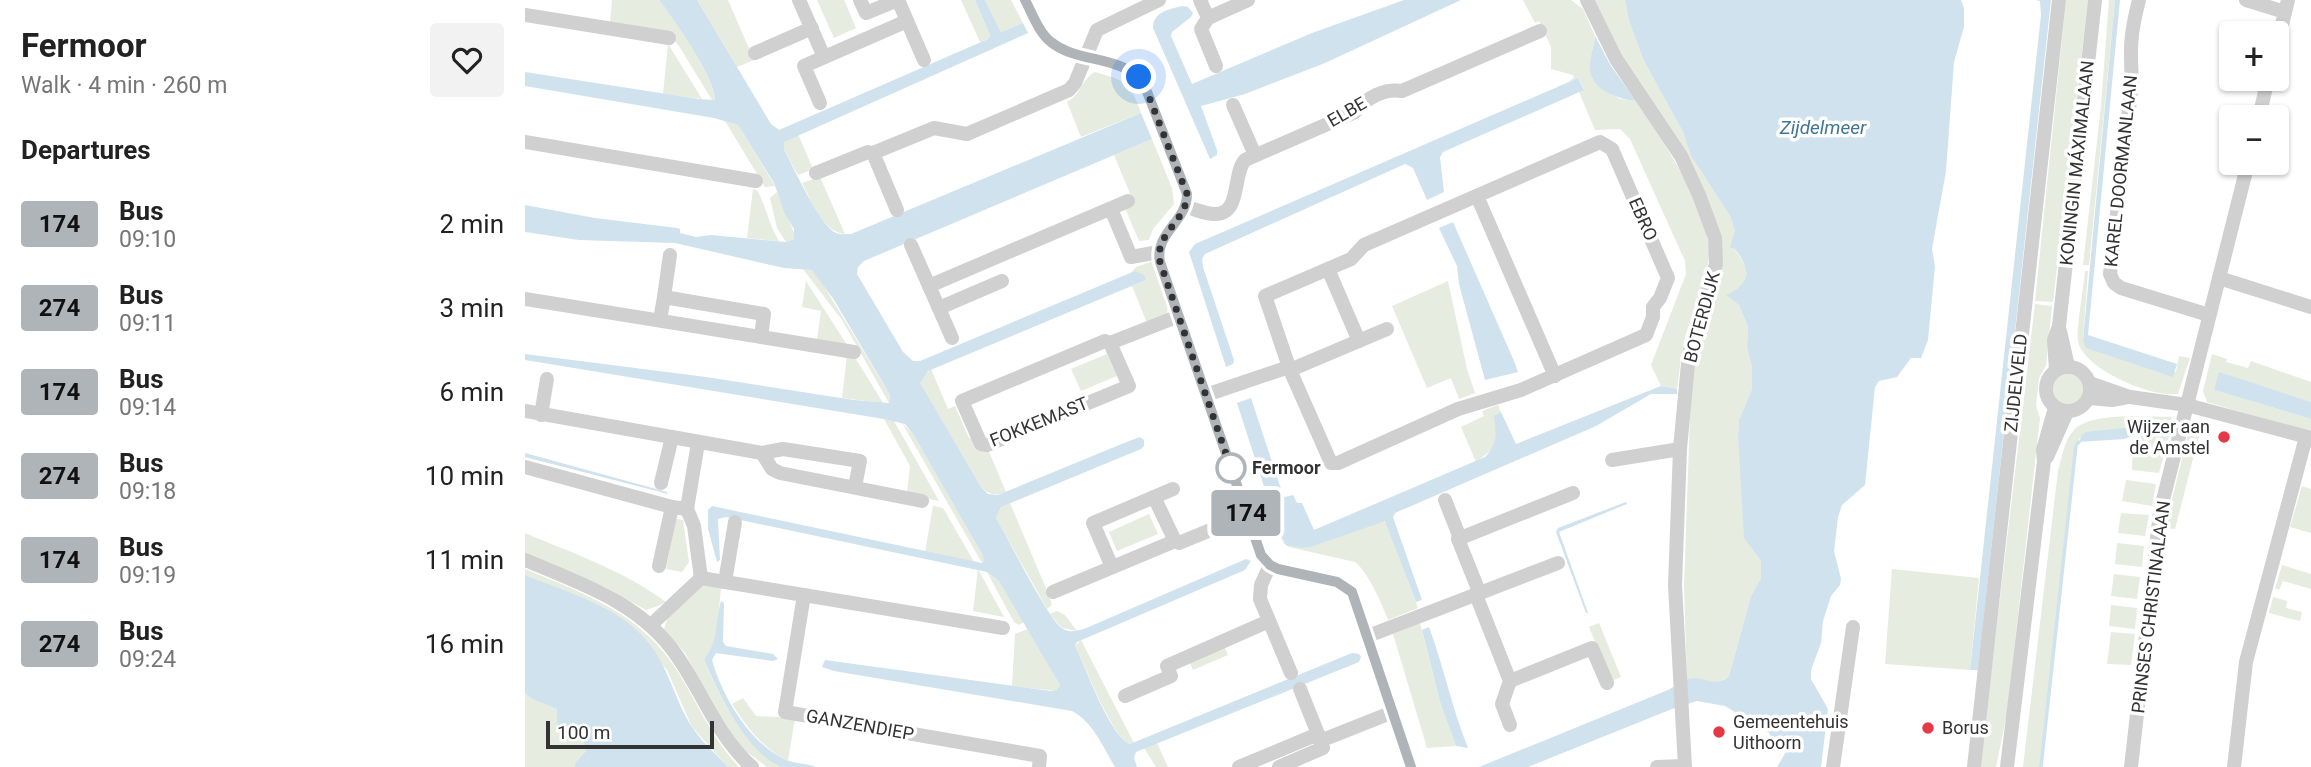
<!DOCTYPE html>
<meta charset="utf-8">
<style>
body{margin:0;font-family:Roboto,sans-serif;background:#f2f2f2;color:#222;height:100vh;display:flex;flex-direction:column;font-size:26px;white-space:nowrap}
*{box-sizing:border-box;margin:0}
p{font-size:23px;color:#767676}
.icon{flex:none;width:38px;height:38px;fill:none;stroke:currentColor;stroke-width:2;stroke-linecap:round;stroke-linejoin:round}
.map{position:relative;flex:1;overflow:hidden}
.drawer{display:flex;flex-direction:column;background:#fff;width:525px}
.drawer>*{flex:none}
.badge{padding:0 14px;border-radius:5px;font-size:24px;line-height:46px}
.fabs{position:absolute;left:1694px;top:21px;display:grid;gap:14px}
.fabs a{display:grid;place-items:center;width:70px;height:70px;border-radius:7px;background:#fff;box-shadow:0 2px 5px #0004;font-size:35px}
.scale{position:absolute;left:21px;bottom:18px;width:168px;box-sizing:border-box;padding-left:7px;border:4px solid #333;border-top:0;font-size:19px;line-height:24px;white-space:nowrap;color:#333;-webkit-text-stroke:5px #fff;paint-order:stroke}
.you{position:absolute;width:35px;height:35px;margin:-18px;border:5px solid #fff;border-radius:50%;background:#1a73e8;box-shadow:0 0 0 10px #1a73e833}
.map>.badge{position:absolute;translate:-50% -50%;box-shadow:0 0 0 4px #fff}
h2{padding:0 21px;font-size:26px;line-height:63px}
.round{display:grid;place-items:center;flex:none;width:74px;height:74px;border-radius:7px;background:#f2f2f2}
.headline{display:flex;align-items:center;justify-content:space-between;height:119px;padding:0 21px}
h1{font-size:33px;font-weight:700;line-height:52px}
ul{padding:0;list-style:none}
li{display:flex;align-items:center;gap:21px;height:84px;padding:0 21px}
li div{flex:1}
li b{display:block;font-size:26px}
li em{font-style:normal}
li .badge{min-width:77px;font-weight:700;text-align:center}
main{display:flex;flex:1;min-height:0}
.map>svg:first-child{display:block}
.green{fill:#e6ecdf}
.water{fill:#cfe2ee}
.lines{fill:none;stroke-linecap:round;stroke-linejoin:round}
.stream{stroke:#cfe2ee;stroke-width:3.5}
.minor{stroke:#d0d0d0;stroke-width:14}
.line-casing{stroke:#fff;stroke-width:16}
.line{stroke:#afb4b9;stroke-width:10}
.walk{stroke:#333;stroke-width:7;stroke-dasharray:0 12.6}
.poi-dot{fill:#e63946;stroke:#fff;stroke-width:2.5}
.stop-dot{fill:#fff;stroke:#afb4b9;stroke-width:3.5}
.labels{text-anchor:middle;stroke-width:7;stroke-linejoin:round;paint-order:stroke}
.street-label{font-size:18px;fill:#333;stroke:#fff}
.poi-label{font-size:18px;fill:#333;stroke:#fff;text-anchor:start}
.stop-label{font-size:18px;font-weight:bold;fill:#333;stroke:#fff;text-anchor:start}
.water-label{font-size:19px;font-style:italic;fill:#3f7597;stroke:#fff}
</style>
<main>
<section class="drawer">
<div class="headline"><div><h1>Fermoor</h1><p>Walk · 4 min · 260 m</p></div><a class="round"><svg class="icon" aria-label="heart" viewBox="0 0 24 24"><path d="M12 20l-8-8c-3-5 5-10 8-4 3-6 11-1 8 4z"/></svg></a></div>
<h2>Departures</h2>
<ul>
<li><span class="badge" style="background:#afb4b9;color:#111">174</span><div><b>Bus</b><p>09:10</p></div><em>2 min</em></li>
<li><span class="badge" style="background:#afb4b9;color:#111">274</span><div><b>Bus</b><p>09:11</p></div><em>3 min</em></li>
<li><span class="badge" style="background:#afb4b9;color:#111">174</span><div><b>Bus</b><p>09:14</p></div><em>6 min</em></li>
<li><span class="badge" style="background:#afb4b9;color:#111">274</span><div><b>Bus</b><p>09:18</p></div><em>10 min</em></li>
<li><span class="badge" style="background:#afb4b9;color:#111">174</span><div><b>Bus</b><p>09:19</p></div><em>11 min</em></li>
<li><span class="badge" style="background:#afb4b9;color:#111">274</span><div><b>Bus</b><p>09:24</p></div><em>16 min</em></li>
</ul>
</section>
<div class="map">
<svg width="1786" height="767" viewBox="0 0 1786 767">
<rect width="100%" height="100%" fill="#fff"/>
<g class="green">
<path d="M87 0H134C151 22 187 73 190 100H187L154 46 146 36 85 23Z"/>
<path d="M172 0H203L229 60 212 67Z"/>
<path d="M292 0H319L331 28 309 38Z"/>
<path d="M436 0H450L465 35 463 39 455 42Z"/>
<path d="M460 0H486L498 23 476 32Z"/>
<path d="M998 0H1046L1058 9 1070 36 1065 62 1067 76 1078 90 1095 99 1111 101C1135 136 1186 212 1184 254 1183 281 1170 306 1162 331 1156 349 1155 370 1152 389L1136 386 1126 365 1161 274 1160 261 1105 139 1095 129 1070 130 1054 92 1059 89 1053 78 1044 82 1049 77 1048 75 1026 69V47L1014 21 1010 23Z"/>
<path d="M1068 0H1100L1104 21 1119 61 1158 132 1166 156 1205 216 1210 231 1209 248 1221 267V281L1216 289 1202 295 1214 305 1223 327 1222 347 1227 368V389L1214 420 1213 434 1225 546 1236 561V578L1226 596 1204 676 1193 683 1169 678 1162 680 1159 587 1167 358 1195 241 1086 38Z"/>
<path d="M1541 0H1563L1528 302 1510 301Z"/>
<path d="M1584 0H1590L1564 265H1558L1576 106Z"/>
<path d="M143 44 177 99 138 94Z"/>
<path d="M570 72C601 81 605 82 616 113L556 137 542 102C556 95 557 78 570 72Z"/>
<path d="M200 121 213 125 250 186 240 187Z"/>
<path d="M273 134 288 169 273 175 259 150 258 142Z"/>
<path d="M627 139 647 188 649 204 628 229 624 240 614 241 600 208 609 203 589 155Z"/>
<path d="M295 177 320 234C298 232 287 202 277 183Z"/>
<path d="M228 189 232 190C241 206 244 225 254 241L222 238Z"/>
<path d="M252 192 270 235 269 239 261 242 252 228 245 198Z"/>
<path d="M625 262H629L643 304 642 314 622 323 607 286 621 280 610 271 606 273 611 267Z"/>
<path d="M278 269 287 270 291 273 365 395 364 403 317 320Z"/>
<path d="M1560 271H1563L1558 340 1651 372 1654 356 1665 358 1653 394C1627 398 1558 369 1553 341 1551 329 1559 285 1560 271Z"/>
<path d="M281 281 322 345 292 339 296 311 277 307Z"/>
<path d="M923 281 942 369 950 393 934 399 926 378 902 388 867 306Z"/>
<path d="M1510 304 1527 306 1521 366 1514 378 1511 405 1515 418 1482 713 1471 767H1455Z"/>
<path d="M582 354 592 376 556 391 546 369Z"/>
<path d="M1687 354 1702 359 1701 362 1723 368 1726 361 1786 382V402L1695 373 1689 390 1786 419V433L1682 402 1678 391Z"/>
<path d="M322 355 329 356 358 403 317 398Z"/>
<path d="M406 369 423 409 430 406 444 438 451 436 462 447 481 492C471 496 464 495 456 487L395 384 397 377Z"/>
<circle cx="1543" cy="389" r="15"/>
<path d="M973 405 976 412 970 416 971 433 969 448 951 462 936 427 959 416 957 411Z"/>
<path d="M1646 417 1648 421 1634 473 1607 470 1608 438 1620 432 1624 422 1619 426 1555 438 1551 445 1516 767H1498L1533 471C1537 457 1539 441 1549 430 1566 412 1621 417 1646 417Z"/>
<path d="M359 419 369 421 414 501 382 494 385 466Z"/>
<path d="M1671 422 1677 424 1650 529 1640 528 1665 426H1670Z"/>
<path d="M377 423 388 434 457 554 460 561 457 563Z"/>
<path d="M1601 480 1631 484 1627 506 1597 501Z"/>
<path d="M1777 486 1786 489V533L1765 527Z"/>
<path d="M485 503 523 593 527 605 522 609 471 518 476 507Z"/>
<path d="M408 506 418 508 449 562 400 552Z"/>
<path d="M1596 513 1624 515 1620 536 1593 533Z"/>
<path d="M624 514 633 534 592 551 584 532Z"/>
<path d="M151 519 158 520 164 562 157 572 141 569Z"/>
<path d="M857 521 861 522 893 608 863 620C857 604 843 572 830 562L764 547 759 544 754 533 761 545 789 546Z"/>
<path d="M0 533C49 554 98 570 141 602L133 606 121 610 80 587 0 555Z"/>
<path d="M1592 543 1619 546 1617 567 1590 564Z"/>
<path d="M1757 565 1786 574V589L1758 581 1754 590 1750 588Z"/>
<path d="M0 569C62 595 116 613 153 672 174 706 186 737 214 767H203L167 727 142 670 99 621 73 605 0 575Z"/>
<path d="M453 569 479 617 448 611Z"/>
<path d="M1367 569 1454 578 1445 670 1360 664Z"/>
<path d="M462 572 474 581 499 622 494 625 489 622Z"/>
<path d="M1589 574 1615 577 1612 599 1586 596Z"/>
<path d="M175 585 196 588 191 639 188 647 179 659C196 702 218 741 258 767H242L218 749 205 734 160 653 139 629 143 617Z"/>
<path d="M1748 597 1762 601 1761 608 1777 612 1775 621 1744 613Z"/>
<path d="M1586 605 1612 608 1610 629 1584 626Z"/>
<path d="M532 611 540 615 552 631 537 628 525 614Z"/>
<path d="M895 623 915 702 931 746 902 748 868 634Z"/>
<path d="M1074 623 1096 677 1086 681 1064 627Z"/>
<path d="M503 629 535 685 532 691 487 686 490 634Z"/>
<path d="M1586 632 1610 634 1606 665 1582 664Z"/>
<path d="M556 640 609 743 605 744C588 738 562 671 553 652L550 646Z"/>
<path d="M699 646 703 655 668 670 664 661Z"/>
<path d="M0 693 7 699 32 709 33 719 48 722 56 733 61 751 50 763V767H0Z"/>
<path d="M218 698 231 716 270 718 263 761C238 749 221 726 207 704Z"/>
<path d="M632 743 643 767H631L619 748Z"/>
</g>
<g class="water">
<path d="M134 0H172L246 124 254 130 463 39 465 35 450 0H460L476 32 498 23 503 33 259 142V150C270 170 292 220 309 232 314 235 320 234 326 234L616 113 627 139 339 261 333 267 332 274 378 352 388 361H395L610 271 619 275 621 280 403 371 395 383 456 487 463 494 473 495 599 443 615 437 619 440V446L616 449 476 507 471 518C483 538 523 620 538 629 545 633 552 631 559 629L721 559 726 561 720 570 552 642 550 646 553 652C562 672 586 737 605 744L827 653 834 654 836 657 834 662 611 752 609 757 612 767H590C578 747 568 722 547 711L309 671 297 667 300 660 526 691 532 690 535 685 474 581 462 572 201 517 193 519 195 560 192 562 183 529V510L187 506 457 563 459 561 457 554 388 434 380 424 359 419 0 360V354L181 377 329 400 364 403 365 395 361 388 309 300 287 270 259 268 150 243 54 240 0 232V205L70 218 152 228 155 229V233L171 237 186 235 261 242 269 239V229L260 214 249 183 213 125 189 118 0 86V72L174 99 190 100C189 76 150 21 134 0Z"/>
<path d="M879 0H936L800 63 720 94 676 106 692 150V155L685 159 628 28C628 12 644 9 658 6L663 7 668 13 666 17 647 32 646 36 667 84 787 33Z"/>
<path d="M1100 0H1436L1439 8V27L1429 62 1421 171 1407 249 1410 266 1403 340 1396 358H1386L1372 377 1354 381 1350 387 1340 485 1317 505 1313 517 1309 551 1316 579 1315 585 1306 596 1298 621 1296 643 1286 670V679L1303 709 1296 767H1252L1261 752 1258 743 1246 738 1244 733 1200 706 1172 701 1147 709 1003 767H954L1143 690C1151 686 1161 678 1170 678 1184 679 1192 687 1204 676L1226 596 1236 578V561L1219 538 1213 434 1214 420 1227 389V368L1222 347 1223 327 1214 305 1201 295C1227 284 1226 269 1209 248H1205L1210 231 1205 216 1166 156 1158 132 1119 61 1104 21Z"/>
<path d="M1511 0H1526L1453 670H1445L1516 15 1515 1Z"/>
<path d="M1590 0H1595L1563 335 1652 364 1648 377 1561 348 1558 340Z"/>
<path d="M1070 36 1086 66 1111 101C1093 99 1067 91 1065 69 1064 59 1069 46 1070 36Z"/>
<path d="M1053 78 1059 90 918 152 915 157 919 192 902 200 888 168 880 164 680 254 677 259 678 267 709 360 708 364 701 367 664 252 670 244Z"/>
<path d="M928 222 989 361 993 372 960 380 934 284 932 266 914 228Z"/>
<path d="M1694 372 1786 402V419L1689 390Z"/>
<path d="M1136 386 1152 389V394H1126L1071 426 870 513 868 517 897 600 891 602 860 521 789 546 777 548 761 545 754 533 712 403 726 398 757 492 760 497 768 495 772 503H777L789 530 960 457C973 444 971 434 969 416L976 412 991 444Z"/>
<path d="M1628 421 1627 434 1620 432 1599 439 1554 442 1557 435 1561 432 1619 426Z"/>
<path d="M0 453 142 492 143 494 0 457Z"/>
<path d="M1101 502 1102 504 1034 532 1063 613H1061L1031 532 1033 528Z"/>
<path d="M0 575C41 592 93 606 122 641 144 667 149 699 167 727 176 741 191 754 203 767H50V763L61 751 56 733 48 722 40 727 32 724V709L7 699 0 693Z"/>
<path d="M196 601 199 603 198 642 201 646 248 654 253 659 248 661 191 653 187 660C197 696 224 742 259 759 269 764 281 763 291 767 281 767 267 767 258 767 224 758 191 689 179 659 194 642 190 622 196 601Z"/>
<path d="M904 627C919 668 927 708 943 748L931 746 915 702 897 630Z"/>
</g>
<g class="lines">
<path class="stream" d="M1516 767 1551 445 1554 442"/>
<g class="minor">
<path d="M274 0 299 57"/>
<path d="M335 0 341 13 373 0"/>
<path d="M373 0 399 60"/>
<path d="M500 0C507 13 514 33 526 42 553 64 597 54 619 84L662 194C662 222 629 233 635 262L736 555 745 565 753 569 812 582 827 592 886 767"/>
<path d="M675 0 683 18 723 0"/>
<path d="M1062 0 1091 59 1156 156 1174 195 1190 238 1191 264 1164 353 1155 449 1150 585 1160 767"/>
<path d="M1614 0C1605 35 1605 47 1607 83L1585 274 1589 283 1596 288 1684 315"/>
<path d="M1721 0 1760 12"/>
<path d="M0 15 144 38"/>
<path d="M683 18 676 29 691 66"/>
<path d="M1752 45 1763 0"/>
<path d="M230 53 287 28"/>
<path d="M295 103 279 66 382 21"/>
<path d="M708 105 730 155"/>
<path d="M1734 117 1743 79"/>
<path d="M0 142 231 181"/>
<path d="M1075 142 1087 149 1143 278 1135 298 1128 307V317L1121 335 996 390 933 409 813 463H806L765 370 740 296 826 259 839 245Z"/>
<path d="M348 153 372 210"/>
<path d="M291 173 343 152 348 153 409 128 442 134 544 90 550 83 572 30 634 0"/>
<path d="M952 196 1030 376"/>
<path d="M661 207C670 209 680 214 689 214 717 215 707 174 720 160L830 112C841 98 859 88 877 91L1015 31"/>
<path d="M586 209 606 257 634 252"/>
<path d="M386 245 427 338"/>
<path d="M803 269 834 341"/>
<path d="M1694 278 1786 307"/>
<path d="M404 286 603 201"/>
<path d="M139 297 145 255"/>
<path d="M0 299 329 352"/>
<path d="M414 308 477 281"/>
<path d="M135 320 139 297 239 314 236 337"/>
<path d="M1535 331 1543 366"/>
<path d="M585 343 604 386 462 445 456 444 437 401 580 341 585 343 654 316"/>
<circle cx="1543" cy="389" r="22"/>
<path d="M765 370 862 329"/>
<path d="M1531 370 1529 340 1534 326 1570 0"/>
<path d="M1565 383 1605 397 1662 405 1786 438"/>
<path d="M681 395 764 367"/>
<path d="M1564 398 1587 400 1603 397"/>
<path d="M0 411 237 453 258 449 335 461 330 487"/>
<path d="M16 415 22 379"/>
<path d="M173 443 162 509 169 526 176 578"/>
<path d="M237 453 247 469 255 473 397 501"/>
<path d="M1522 457 1542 412"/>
<path d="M1087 460 1155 449"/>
<path d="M0 467 147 507 162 509"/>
<path d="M136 483 147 437"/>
<path d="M629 497 650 541"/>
<path d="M920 500 935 538"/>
<path d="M0 560C57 584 116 603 152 656 178 693 192 736 227 767"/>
<path d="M745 565 736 585 735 599 766 673"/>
<path d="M134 566 147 507"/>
<path d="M587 567 568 523 648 489"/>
<path d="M176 578 478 628"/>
<path d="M200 582 210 522"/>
<path d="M528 592 650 541 654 543 722 515"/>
<path d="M955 594 933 539 1048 493"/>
<path d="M279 595 260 712 515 756 514 767"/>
<path d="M951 595 985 681 977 704 985 725"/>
<path d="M126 625 176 578"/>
<path d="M843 636 1033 563"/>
<path d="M985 681 1067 648 1082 683"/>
<path d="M775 689 793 734"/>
<path d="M600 696 646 676 642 666 744 621"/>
<path d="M714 767 793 734 795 741"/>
<path d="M754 767 798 748 795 741 868 712"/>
<path d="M1132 767 1160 766"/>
<path d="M1308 767 1328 627"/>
<path d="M1449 767 1534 0"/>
<path d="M1482 767 1519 461 1518 450 1530 408"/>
<path d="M1606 767 1635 512 1723 163"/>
<path d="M1709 767 1721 662 1781 437"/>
</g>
</g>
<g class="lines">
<g class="line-casing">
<path id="line" d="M500 0C507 13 514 33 526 42 553 64 597 54 619 84L662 194C662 222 629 233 635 262L736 555 745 565 753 569 812 582 827 592 886 767"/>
</g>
<use href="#line" class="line"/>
<path class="walk" d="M614 77 619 84 662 194C662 222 629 233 635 262L709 477 706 468"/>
</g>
<g class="poi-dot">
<circle cx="1699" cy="437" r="7"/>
<circle cx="1403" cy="728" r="7"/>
<circle cx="1194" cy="732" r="7"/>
</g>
<circle class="stop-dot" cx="706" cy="468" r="14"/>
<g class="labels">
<g class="street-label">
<text transform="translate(822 112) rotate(-30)" y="6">ELBE</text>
<text transform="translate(1552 163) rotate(-84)" y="6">KONINGIN MÁXIMALAAN</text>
<text transform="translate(1596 171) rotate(-84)" y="6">KAREL DOORMANLAAN</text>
<text transform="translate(1118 219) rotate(66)" y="6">EBRO</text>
<text transform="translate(1177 317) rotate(-75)" y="6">BOTERDIJK</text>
<text transform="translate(1491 383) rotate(-84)" y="6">ZIJDELVELD</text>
<text transform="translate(514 422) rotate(-22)" y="6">FOKKEMAST</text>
<text transform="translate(1626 607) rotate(-83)" y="6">PRINSES CHRISTINALAAN</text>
<text transform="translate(335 725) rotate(10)" y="6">GANZENDIEP</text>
</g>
<g class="poi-label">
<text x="1685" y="433" text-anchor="end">Wijzer aan<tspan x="1685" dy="21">de Amstel</tspan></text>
<text x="1208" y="728">Gemeentehuis<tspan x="1208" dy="21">Uithoorn</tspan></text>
<text x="1417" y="734">Borus</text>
</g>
<g class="stop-label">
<text x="727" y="474">Fermoor</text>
</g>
<g class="water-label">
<text x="1298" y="134">Zijdelmeer</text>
</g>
</g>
</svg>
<div class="fabs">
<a>+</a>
<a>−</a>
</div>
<div class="scale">100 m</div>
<div class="you" style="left:614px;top:77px"></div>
<b class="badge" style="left:721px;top:513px;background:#afb4b9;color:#111">174</b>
</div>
</main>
